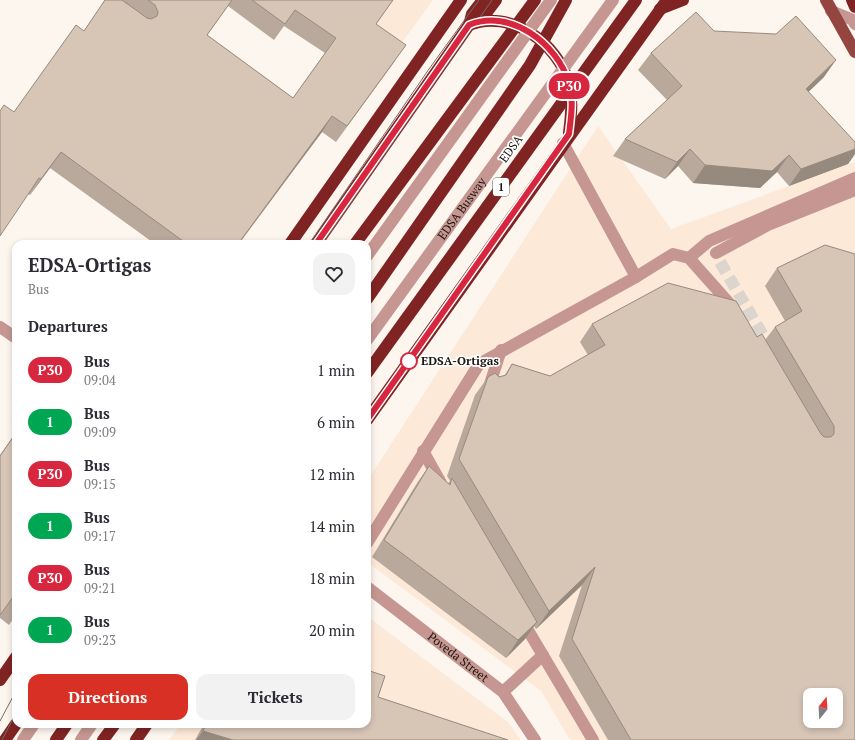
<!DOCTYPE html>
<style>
body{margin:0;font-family:"PT Serif",serif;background:#f2f2f3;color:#2b2b33;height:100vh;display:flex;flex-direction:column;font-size:15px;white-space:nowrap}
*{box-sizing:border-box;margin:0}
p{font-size:13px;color:#7c7c81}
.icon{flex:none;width:22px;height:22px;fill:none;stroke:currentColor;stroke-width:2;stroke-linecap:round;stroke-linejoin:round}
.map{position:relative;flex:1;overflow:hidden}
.sheet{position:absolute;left:12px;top:240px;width:359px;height:488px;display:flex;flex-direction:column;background:#fff;border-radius:12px;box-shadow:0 2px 6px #0003}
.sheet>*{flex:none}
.badge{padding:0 8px;border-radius:13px;font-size:14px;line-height:26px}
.needle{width:26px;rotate:18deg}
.tools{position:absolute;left:803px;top:688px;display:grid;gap:8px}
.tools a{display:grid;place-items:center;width:40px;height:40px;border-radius:8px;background:#fff;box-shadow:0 2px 6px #0003;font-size:20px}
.map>.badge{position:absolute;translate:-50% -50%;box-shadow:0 0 0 2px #fff}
h2{padding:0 16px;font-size:15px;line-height:36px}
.round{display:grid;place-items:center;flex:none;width:42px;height:42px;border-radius:12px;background:#f2f2f3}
.headline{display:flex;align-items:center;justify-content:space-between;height:68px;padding:0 16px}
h1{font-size:19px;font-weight:800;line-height:30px}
.cta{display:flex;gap:8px;margin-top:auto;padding:8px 16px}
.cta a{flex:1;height:46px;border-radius:12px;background:#d93025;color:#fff;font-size:16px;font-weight:800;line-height:46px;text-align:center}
.cta a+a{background:#f2f2f3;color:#2b2b33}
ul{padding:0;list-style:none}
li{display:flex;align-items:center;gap:12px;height:52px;padding:0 16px}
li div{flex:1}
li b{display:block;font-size:15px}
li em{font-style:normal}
li .badge{min-width:44px;font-weight:700;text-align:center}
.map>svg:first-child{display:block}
.built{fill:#fde9d8;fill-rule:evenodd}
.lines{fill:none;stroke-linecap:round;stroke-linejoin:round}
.minor-tunnel{stroke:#dbd5ce;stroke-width:12;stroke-dasharray:12 6;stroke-linecap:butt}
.minor{stroke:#c69792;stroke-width:12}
.major{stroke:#944540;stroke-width:12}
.highway{stroke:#802323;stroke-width:12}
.tram{stroke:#766f69;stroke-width:1}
.minor-bridge{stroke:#c69792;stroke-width:12}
.highway-bridge{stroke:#802323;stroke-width:12}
.wall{fill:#b9a99d;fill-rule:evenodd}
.shaded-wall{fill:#968a7f}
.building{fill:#d7c5b6;stroke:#968a7f;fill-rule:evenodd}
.line-casing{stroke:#fff;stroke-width:9}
.line{stroke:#d7263d;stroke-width:6}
.stop-dot{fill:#fff;stroke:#d7263d;stroke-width:2}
.labels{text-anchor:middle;stroke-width:3.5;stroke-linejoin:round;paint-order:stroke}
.shield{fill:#fff;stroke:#615d58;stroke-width:1}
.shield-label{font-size:11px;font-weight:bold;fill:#1d1711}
.street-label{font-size:12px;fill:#1d1711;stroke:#fff}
.stop-label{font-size:12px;font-weight:bold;fill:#1d1711;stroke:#fff;text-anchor:start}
</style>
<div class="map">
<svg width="855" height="740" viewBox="0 0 855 740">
<rect width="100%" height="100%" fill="#fdf6ef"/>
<g class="built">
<path d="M315 0H433L393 55Z"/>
<path d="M598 126 671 229 855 162V740H570L541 691 367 562V481ZM810 695H836V721H810Z"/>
<path d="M367 616 508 722 521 740H169L181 724H367Z"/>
</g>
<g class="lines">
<path class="minor-tunnel" d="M720 262 774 354"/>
<g class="minor">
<path d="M831 11 853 20 855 24"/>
<path d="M563 143 636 277"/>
<path d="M716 253 768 225 855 190"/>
<path d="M689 258 709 241 855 178"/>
<path d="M0 327 16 338"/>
<path d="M489 387 501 350"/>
<path d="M423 451 441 483"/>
<path d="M367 543 479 364 636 277 673 254 689 258 729 303 734 311"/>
<path id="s1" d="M367 587 503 692 535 740"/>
<path d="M522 620 593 740"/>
<path d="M503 692 543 655"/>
<path d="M23 740 34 724"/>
<path d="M81 740 92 724"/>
</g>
<path class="major" d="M826 0 855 52"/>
<g class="highway">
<path d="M852 0 855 7"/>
<path d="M660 9 683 0"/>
<path d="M481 20 496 0"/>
<path d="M469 25C510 8 559 44 569 84 573 101 571 116 569 133"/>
<path d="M290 244 461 0"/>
<path d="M316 244 469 25 472 14 483 0"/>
<path d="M367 420 667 0"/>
<path d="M0 680 16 657"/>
<path d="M5 740 16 724"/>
<path d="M56 740 67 724"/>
<path d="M103 740 115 724"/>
<path d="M136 740 147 724"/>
</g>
<g class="tram">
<path d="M309 244 429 69 479 0"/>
<path d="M322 244 492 0"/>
<path d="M0 721 16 691"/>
<path d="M2 740 16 713"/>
</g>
<g class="minor-bridge">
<path d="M367 256 551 0"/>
<path id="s2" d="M367 340 613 0"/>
</g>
<g class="highway-bridge">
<path d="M355 244 535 0"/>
<path d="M367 299 530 65 566 0"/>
<path d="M367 373 636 0"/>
</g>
</g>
<g class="wall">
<path d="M105 0H393L376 24 395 61 336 142 322 132 239 244H155L50 168 30 195 28 194 14 112 84 31ZM228 6 274 40 284 26 325 53 293 98 207 35Z"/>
<path d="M714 31 824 77 808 92 855 142V154L848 164 789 186 777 172 760 188 693 183 678 166 665 179 613 156 625 139 667 100 638 70 651 53Z"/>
<path d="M825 245 855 740H608L559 656 582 585 536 629 534 626 525 639 506 658 372 557 417 483 429 466 448 483 450 481 447 476 475 395 488 377 504 376 512 364 550 376 588 355 580 342 592 324 757 337 765 340 775 327 785 321 765 286 777 268Z"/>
<path d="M16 432V615L9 625 0 618V455Z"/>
<path d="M378 697 508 740H195L204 724H367Z"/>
</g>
<g class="shaded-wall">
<path d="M836 60 824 77 794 106 806 89Z"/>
<path d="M332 116 322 132 238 244Z"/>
<path d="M690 149 678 166 665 179 677 162Z"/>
<path d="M855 149V154L848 164 789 186 801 169Z"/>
<path d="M61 152 50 168 30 195 41 179Z"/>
<path d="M789 155 777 172 760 188 693 183 705 165Z"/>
<path d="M595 567 582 585 536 629 549 611Z"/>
<path d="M537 622 525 639 506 658 518 640Z"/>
<path d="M203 731 233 740H196Z"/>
</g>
<g class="building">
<path d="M105 0H122L147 18 151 19 157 16 158 12 155 5 148 0H232L207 35 293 98 336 38 295 10 285 24 252 0H393L376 24 406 45 347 126 332 116 238 244H187L61 152 41 179 39 178 0 236V111L4 105 14 112 76 25 84 31Z"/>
<path d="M696 12 714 31 776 34 796 16 836 60 806 89 855 142V149L801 169 789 155 772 171 705 165 690 149 677 162 625 139 682 86 651 53Z"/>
<path d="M825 245 855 254V740H631L572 639 595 567 549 611 459 459 488 377 495 373 499 377 506 375 512 364 550 376 605 345 592 324 668 283 736 301 757 337 762 334 821 434 824 437H831L834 434V426L775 327 802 311 777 268ZM810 695H836V721H810Z"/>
<path d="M16 433V593L0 615V456Z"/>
<path d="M429 466 450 485 452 478 537 622 518 640 384 540Z"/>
<path d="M367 670 385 676 378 697 508 740H233L203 731 206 724H367Z"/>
</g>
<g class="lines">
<g class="line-casing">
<path id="line" d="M316 244 469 25C510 8 557 43 569 83 574 100 571 117 569 134L367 420"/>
</g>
<use href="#line" class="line"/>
</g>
<circle class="stop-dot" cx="409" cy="361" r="8"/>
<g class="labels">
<rect class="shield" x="493" y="178" width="16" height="18" rx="3"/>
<g class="shield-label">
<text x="501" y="191">1</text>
</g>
<g class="street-label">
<text transform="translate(511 149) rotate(-54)" y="4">EDSA</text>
<text dy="4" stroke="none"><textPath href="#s2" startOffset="162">EDSA Busway</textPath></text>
<text dy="4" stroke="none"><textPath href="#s1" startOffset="115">Poveda Street</textPath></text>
</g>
<g class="stop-label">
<text x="421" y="365">EDSA-Ortigas</text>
</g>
</g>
</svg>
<div class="tools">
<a><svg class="needle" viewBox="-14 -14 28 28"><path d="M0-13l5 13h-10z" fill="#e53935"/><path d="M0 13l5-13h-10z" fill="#7c7c81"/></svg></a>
</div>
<b class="badge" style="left:569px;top:86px;background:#d7263d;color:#fff">P30</b>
<section class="sheet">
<div class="headline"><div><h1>EDSA-Ortigas</h1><p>Bus</p></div><a class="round"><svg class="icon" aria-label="heart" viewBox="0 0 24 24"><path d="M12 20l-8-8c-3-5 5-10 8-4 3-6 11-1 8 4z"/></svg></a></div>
<h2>Departures</h2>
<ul>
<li><span class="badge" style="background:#d7263d;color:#fff">P30</span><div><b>Bus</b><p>09:04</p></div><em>1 min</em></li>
<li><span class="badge" style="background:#00a651;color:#fff">1</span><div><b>Bus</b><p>09:09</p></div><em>6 min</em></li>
<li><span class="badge" style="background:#d7263d;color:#fff">P30</span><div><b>Bus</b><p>09:15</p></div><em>12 min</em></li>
<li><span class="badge" style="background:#00a651;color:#fff">1</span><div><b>Bus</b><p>09:17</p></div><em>14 min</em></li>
<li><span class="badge" style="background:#d7263d;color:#fff">P30</span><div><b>Bus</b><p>09:21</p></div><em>18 min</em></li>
<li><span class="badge" style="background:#00a651;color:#fff">1</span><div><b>Bus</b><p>09:23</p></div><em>20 min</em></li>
</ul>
<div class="cta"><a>Directions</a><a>Tickets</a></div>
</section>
</div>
